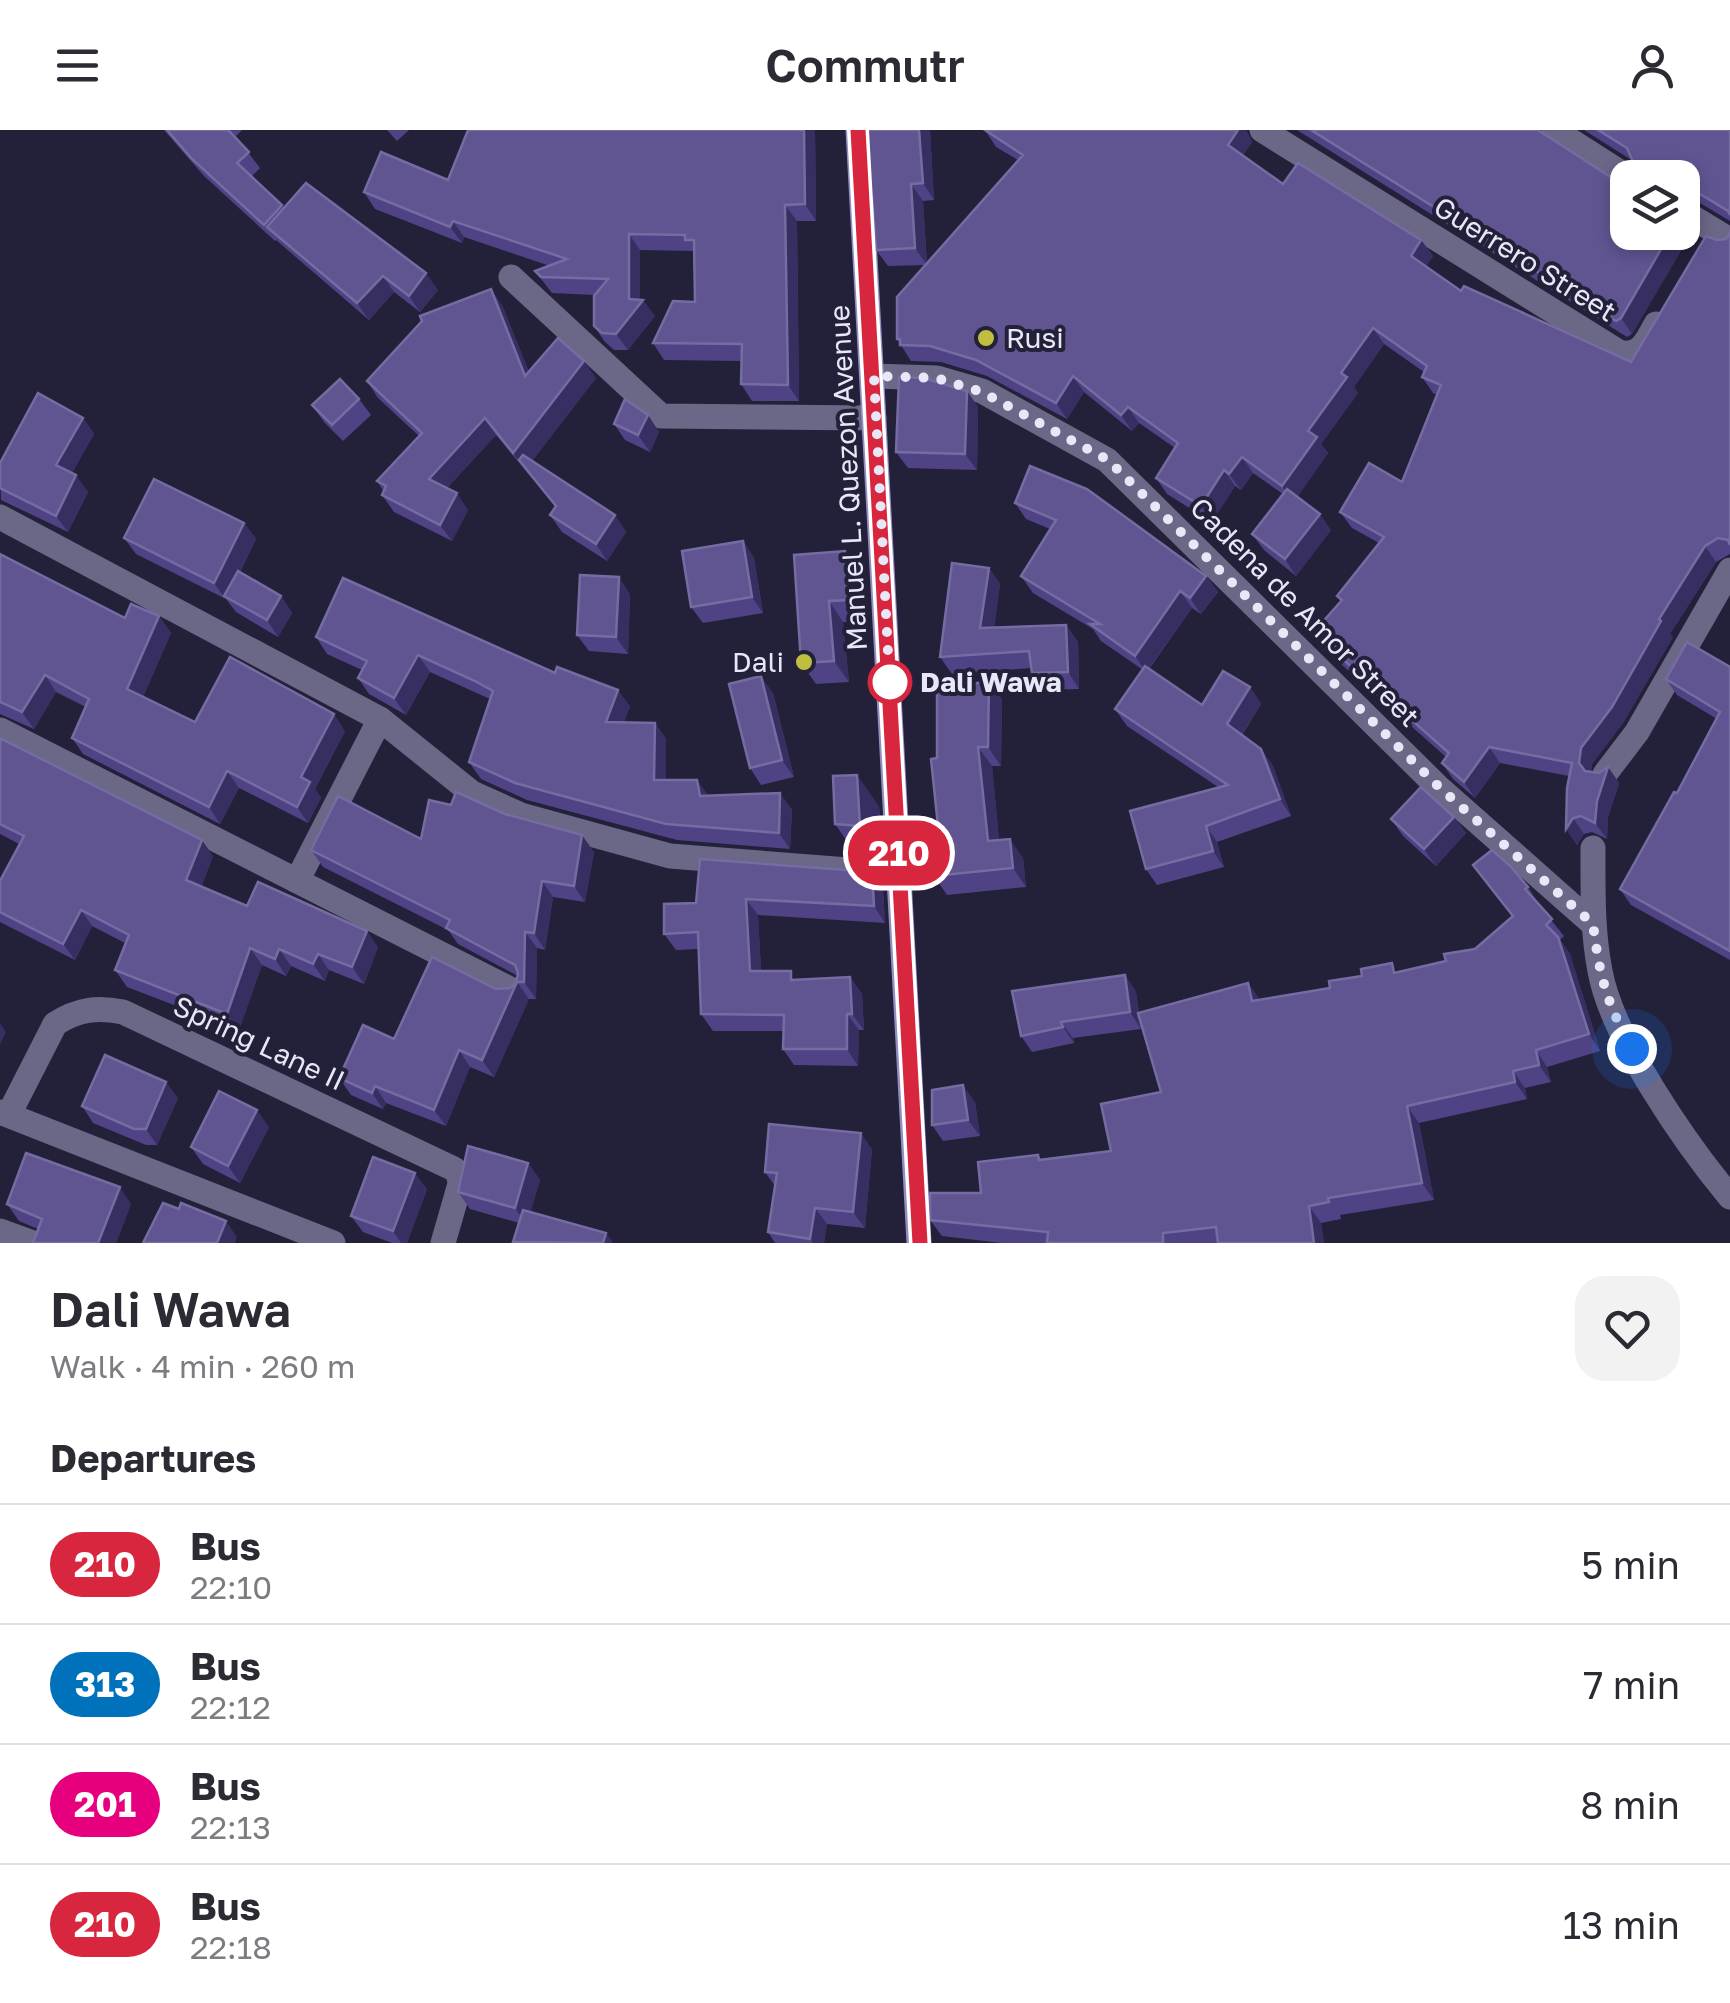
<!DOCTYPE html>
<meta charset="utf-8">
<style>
body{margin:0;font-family:"Golos Text",sans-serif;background:#f2f2f3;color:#2b2b33;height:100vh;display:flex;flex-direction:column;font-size:38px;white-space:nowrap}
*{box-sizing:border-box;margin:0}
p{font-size:32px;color:#7c7c81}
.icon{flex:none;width:55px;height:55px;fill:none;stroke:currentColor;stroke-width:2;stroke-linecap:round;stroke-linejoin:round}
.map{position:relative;height:1113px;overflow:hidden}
.details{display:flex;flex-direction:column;background:#fff;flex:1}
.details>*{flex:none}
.badge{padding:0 20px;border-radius:32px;font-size:35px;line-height:65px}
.fabs{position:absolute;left:1610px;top:30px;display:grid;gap:20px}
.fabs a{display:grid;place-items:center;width:90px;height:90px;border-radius:20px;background:#fff;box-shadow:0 5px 15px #0003;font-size:50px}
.you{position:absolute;width:50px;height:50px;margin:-25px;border:8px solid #fff;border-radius:50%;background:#1a73e8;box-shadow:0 0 0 15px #1a73e833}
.map>.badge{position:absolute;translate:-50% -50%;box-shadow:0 0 0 5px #fff}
h2{padding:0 50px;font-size:38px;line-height:90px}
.round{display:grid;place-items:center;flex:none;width:105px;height:105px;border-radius:30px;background:#f2f2f3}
.overview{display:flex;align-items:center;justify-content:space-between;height:170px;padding:0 50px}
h1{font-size:48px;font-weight:600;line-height:75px}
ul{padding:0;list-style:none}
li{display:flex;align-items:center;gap:30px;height:120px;padding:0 50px;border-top:2px solid #e1e1e2}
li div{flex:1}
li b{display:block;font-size:38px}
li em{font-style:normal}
li .badge{min-width:110px;font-weight:700;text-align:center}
header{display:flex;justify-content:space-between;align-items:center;height:130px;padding:0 50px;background:#fff;font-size:45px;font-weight:600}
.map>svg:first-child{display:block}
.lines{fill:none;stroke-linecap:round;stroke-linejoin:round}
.minor{stroke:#6a6787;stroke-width:25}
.secondary{stroke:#928dc1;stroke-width:25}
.wall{fill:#4f4385}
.shaded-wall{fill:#372e61}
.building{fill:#605591;stroke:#756ca1;stroke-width:2.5}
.line-casing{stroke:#fff;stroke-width:22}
.line{stroke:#d7263d;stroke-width:15}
.walk{stroke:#e8e7f8;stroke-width:10;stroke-dasharray:0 18}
.poi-dot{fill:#bfbe41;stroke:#232039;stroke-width:4}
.stop-dot{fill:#fff;stroke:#d7263d;stroke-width:5}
.labels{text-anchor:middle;stroke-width:8;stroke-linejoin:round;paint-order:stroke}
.street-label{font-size:28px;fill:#e8e7f8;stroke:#232039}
.poi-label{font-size:28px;fill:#e8e7f8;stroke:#232039;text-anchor:start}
.stop-label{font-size:28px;font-weight:bold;fill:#e8e7f8;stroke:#232039;text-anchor:start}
</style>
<header><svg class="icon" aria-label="menu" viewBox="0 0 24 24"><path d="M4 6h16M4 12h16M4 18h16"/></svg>Commutr<svg class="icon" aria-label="person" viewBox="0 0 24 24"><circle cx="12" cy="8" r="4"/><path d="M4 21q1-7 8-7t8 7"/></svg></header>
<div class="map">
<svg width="1730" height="1113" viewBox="0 0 1730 1113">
<rect width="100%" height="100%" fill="#232039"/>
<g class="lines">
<g class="minor">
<path d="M1262 0 1619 222C1640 228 1647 211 1656 194"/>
<path d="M1554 0 1629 48"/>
<path d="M1682 81 1730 110"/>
<path d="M511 147 661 286 874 288"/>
<path d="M873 246 937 248 982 261 1107 330 1437 656 1593 794"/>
<path d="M0 387 380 589 472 663 521 685 670 726 900 744"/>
<path d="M0 600 514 861"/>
<path d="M1605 644 1637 602 1730 440"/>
<path d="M1593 718C1593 759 1592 800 1600 841 1612 908 1686 1014 1730 1067"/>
<path d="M297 751 380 589"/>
<path d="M0 982 333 1113"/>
<path d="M9 984 55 894C78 879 97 877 123 882L454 1039 459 1045 460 1054 443 1113"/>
<path d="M0 1101 33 1113"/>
</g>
<path class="secondary" d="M858 0 919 1113"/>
</g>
<g class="wall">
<path d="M164 0H242L236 6 260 38 252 46 284 78 438 160 420 182 394 162 369 190 276 110 275 111 204 46Z"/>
<path d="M387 0H409L397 11Z"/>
<path d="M468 0H815L816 91H797L799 271H752L741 254V231L664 230 653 213 695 172 693 121 640 120V170L655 186 628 220H614L605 212 594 196 595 165 552 163 535 141 550 136 464 107 462 113 375 79 364 62 448 50Z"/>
<path d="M930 0 934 70 923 71 927 134 1018 30 996 17 985 0H1246L1252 12 1243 25 1283 54 1421 110 1433 126 1426 136 1461 161 1631 232 1717 110 1726 109 1730 102V424L1716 432 1670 504 1673 507 1623 593 1592 634 1591 642 1599 643 1608 637 1619 653 1608 687 1607 709 1592 702 1584 704 1577 715 1566 699 1569 646 1500 633 1475 668 1453 649 1442 633 1446 627 1324 519 1313 503 1341 472 1337 466 1379 413 1352 398 1340 382 1402 352 1437 265 1433 263 1422 247 1424 242 1384 214 1354 257 1358 263 1321 314 1328 323 1297 367 1331 400 1296 446 1264 420 1252 404 1283 364 1253 343 1241 360 1235 356 1212 392 1167 364 1156 348 1175 318 1139 293 1132 301 1084 262 1067 289 987 246 941 232 911 231 897 209 926 135 888 136 876 120 873 75 867 67Z"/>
<path d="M1297 0H1538L1609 46 1624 47 1634 34 1633 31 1584 0H1730V91L1690 67H1682V48H1628L1690 105 1632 204 1627 207Z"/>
<path d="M502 175 529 242 596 248 532 331 615 385 626 402 607 431 562 402 550 385 556 377 496 305 447 358 468 380 452 411 394 382 382 365 384 362 377 351 419 306 378 268 367 251Z"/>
<path d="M967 261 978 277 977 340 908 338 896 322Z"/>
<path d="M359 269 371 285 343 311 324 292 312 275Z"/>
<path d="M648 285 659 302 650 322 625 310 614 294Z"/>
<path d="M83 288 94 304 72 343 88 362 68 402 1 370 0 333Z"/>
<path d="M1015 373 1206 446 1218 462 1201 484 1192 478 1149 539 1202 575 1250 557 1261 574 1242 605 1261 619 1273 636 1291 686 1217 712 1224 737 1157 755 1146 739 1218 657 1127 596 1115 579 1143 540 1101 511 1093 499 1033 463 1021 446 1050 399 1026 389Z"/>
<path d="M244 393 256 409 240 442 281 466 292 483 278 507 236 482 226 469 136 424 124 408Z"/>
<path d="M743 411 754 428 763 483 703 493 691 477Z"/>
<path d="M845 421 860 442 863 491 843 492 849 552 816 554 801 533Z"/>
<path d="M0 424 125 488 159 486 171 503 143 567 195 592 345 601 315 659 321 668 308 693 239 658 220 694 83 624 72 608 86 577 56 562 34 599 0 584Z"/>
<path d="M989 438 1000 454 994 498 1066 495 1078 512 1079 559 1044 560 1032 543 1031 538 952 544 940 527Z"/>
<path d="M343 448 630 576 624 592 655 593 666 609V650L708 665 792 679 790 719 677 710 527 670 481 649 469 632 490 569 430 542 406 585 369 564 358 548 362 540 327 524 316 507Z"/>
<path d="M630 464 628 524 589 521 577 505Z"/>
<path d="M1730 537V830L1631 775 1620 759 1677 663 1717 589 1677 565 1666 549Z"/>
<path d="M773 563 794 647 761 655 750 638Z"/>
<path d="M1002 569 1001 636H992L999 710 1023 728 1026 757 947 765 934 746 940 715 937 628Z"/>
<path d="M0 608 213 726 201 757 247 776 378 817 364 854 329 840 325 851 291 836 286 846 262 835 239 900 127 857 115 840 125 813 92 796 75 830 0 792V751L19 714 0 704Z"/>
<path d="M879 676 882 726 856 724 835 694Z"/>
<path d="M1454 687 1466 703 1436 736 1403 706 1391 689Z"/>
<path d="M421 709 594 722 585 772 553 767 545 820 537 818 536 869H529L494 947 470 937 446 996 386 973 383 979 351 965 339 948 394 909 496 859 510 858 516 853 518 846 458 814 448 800 323 737 311 720Z"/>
<path d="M1473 735 1528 757 1539 775 1564 806 1560 810 1570 824 1600 921 1547 937 1551 952 1525 958 1527 969 1419 993 1434 1070 1340 1085 1341 1089 1321 1093 1324 1113H1002L942 1106 930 1090 981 1063 1038 1025 1041 1029 1111 1021 1161 962 1140 891 1141 899 1073 908 1074 913 1032 922 1021 906 1125 845 1136 862 1139 883 1248 853 1260 870 1330 858 1446 831 1475 819 1512 786Z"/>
<path d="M872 742 883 759 885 793 758 785 761 841 797 850 850 847 862 864 864 900H859L858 936 794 935 783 919V901H713L701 884 698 819 676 820 664 804 696 773Z"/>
<path d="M178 968 157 1015H146L93 993 82 976Z"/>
<path d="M975 972 980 1006 943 1011 932 995Z"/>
<path d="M269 997 240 1053 203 1034 191 1017Z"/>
<path d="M872 1019 865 1098 827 1094 824 1113H775L768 1102 775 1056 765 1042Z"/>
<path d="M528 1033 540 1050 530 1082 606 1103 613 1113H514L519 1093 470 1079 458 1062Z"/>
<path d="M427 1059 407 1113H392L363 1102 351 1086Z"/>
<path d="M7 1074H131L116 1113H33L38 1099 19 1091Z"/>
</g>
<g class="shaded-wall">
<path d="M804 0H815L816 91 805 74Z"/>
<path d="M919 0H930L934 70 923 53Z"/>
<path d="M1238 0H1246L1252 12 1239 31 1228 15Z"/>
<path d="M911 54 923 71 927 135 915 118Z"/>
<path d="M785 75 797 91 799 271 788 255Z"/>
<path d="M453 91 464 107 462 113 450 97Z"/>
<path d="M1682 94 1690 105 1632 204 1621 188 1671 102H1682Z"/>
<path d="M629 104 640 120V173L643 170 655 186 628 220 616 204 629 169Z"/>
<path d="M1421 110 1433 126 1422 142 1411 126Z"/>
<path d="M426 143 438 160 420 182 409 166Z"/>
<path d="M383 146 394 162 369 190 357 173Z"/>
<path d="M491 159 502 175 537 262 525 246Z"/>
<path d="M1373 198 1384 214 1354 257 1358 263 1321 314 1328 323 1294 372 1282 356 1308 301 1341 243Z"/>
<path d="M584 231 596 248 526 339 519 330 525 340 513 323Z"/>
<path d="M1073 246 1084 262 1067 289 1056 273Z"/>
<path d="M967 261 978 277 977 340 965 324Z"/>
<path d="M1128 277 1139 293 1132 301 1121 285Z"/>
<path d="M648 285 659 302 650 322 638 305Z"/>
<path d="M83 288 94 304 67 352 56 335Z"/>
<path d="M485 288 496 305 440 365 429 349Z"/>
<path d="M1242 327 1253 343 1241 360 1229 344Z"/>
<path d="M1224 340 1235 356 1212 392 1201 376Z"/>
<path d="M76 345 88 362 68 402 56 386Z"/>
<path d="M457 363 468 380 452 411 440 395Z"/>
<path d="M1320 384 1331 400 1296 446 1285 429Z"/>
<path d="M615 385 626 402 607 431 596 414Z"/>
<path d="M244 393 256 409 227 467 224 466 226 470 214 453Z"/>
<path d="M743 411 754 428 763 483 752 467Z"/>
<path d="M1705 416 1716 432 1670 504 1673 507 1623 593 1592 634 1590 649 1579 633 1581 618 1659 489Z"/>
<path d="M845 421 860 442 863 491 849 470Z"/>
<path d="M989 438 1000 454 992 515 980 498Z"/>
<path d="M1206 446 1218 462 1201 484 1190 468Z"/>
<path d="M619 447 630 464 628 524 616 507Z"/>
<path d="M1180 461 1192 478 1146 542 1135 526Z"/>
<path d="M281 466 292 483 278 507 267 490Z"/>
<path d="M829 471 843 492 849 552 834 531Z"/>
<path d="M159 486 171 503 139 576 127 559Z"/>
<path d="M1066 495 1078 512 1079 559 1068 542Z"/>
<path d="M418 525 430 542 406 585 394 568Z"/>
<path d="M45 545 56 562 34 599 22 582Z"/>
<path d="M761 546 773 563 794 647 782 630Z"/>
<path d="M989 550 1002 569 1001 636 988 617Z"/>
<path d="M1250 557 1261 574 1238 610 1227 594Z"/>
<path d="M618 560 630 576 617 609 606 592Z"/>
<path d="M334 584 345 601 315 659 321 668 308 693 297 677 301 647Z"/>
<path d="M655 593 666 609V666L654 650Z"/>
<path d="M978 617 992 636 1001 730 988 711Z"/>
<path d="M1489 617 1500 633 1475 668 1464 652Z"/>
<path d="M1261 619 1273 636 1291 686 1280 669Z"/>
<path d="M1608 637 1619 653 1608 687 1607 709 1595 693 1597 671Z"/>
<path d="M227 641 239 658 220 694 209 677Z"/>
<path d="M857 645 879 676 882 726 860 696Z"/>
<path d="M697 650 709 666H700Z"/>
<path d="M780 663 792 679 790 719 779 703Z"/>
<path d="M1454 687 1466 703 1436 736 1424 719Z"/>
<path d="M1573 688 1584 704 1577 715 1566 699Z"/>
<path d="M1206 696 1217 712 1224 737 1213 721Z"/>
<path d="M582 705 594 722 585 772 574 756Z"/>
<path d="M1010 709 1023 728 1026 757 1013 738Z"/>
<path d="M202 710 213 726 198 767 186 750Z"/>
<path d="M872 742 883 759 885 793 874 776Z"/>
<path d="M542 751 553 767 545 820 534 803Z"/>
<path d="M746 769 758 785 762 858 750 841Z"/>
<path d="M81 780 92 796 75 830 63 814Z"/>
<path d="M367 801 378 817 364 854 352 837Z"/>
<path d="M525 802 537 818 536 869 524 852Z"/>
<path d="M1558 807 1570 824 1600 921 1589 904Z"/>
<path d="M250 818 262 835 239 900 227 884Z"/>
<path d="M279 819 291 836 286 846 275 829Z"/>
<path d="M318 824 329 840 325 851 313 834Z"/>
<path d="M1125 845 1136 862 1141 899 1130 882Z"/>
<path d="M850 847 862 864 864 900 852 884Z"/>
<path d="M517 852 529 869 494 947 482 930Z"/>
<path d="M1248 853 1260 870 1252 871Z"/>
<path d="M847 884 859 900 858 936 847 919Z"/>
<path d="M1061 892 1073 908 1074 913 1063 897Z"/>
<path d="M0 893 6 902 0 915Z"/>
<path d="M459 920 470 937 446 996 434 980Z"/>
<path d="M1536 920 1547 937 1551 952 1539 935Z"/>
<path d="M1513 941 1525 958 1527 969 1515 952Z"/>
<path d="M166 952 178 968 157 1015 146 999Z"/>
<path d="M963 955 975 972 980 1006 968 990Z"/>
<path d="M375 956 386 973 383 979 372 963Z"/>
<path d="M1407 976 1419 993 1434 1070 1422 1053Z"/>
<path d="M257 980 269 997 240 1053 228 1036Z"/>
<path d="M861 1003 872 1019 865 1098 853 1082Z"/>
<path d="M528 1033 540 1050 527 1095 515 1078Z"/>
<path d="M415 1043 427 1059 407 1113H401L393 1101Z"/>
<path d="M120 1057 131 1074 116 1113H98Z"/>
<path d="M1309 1076 1321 1093 1324 1113H1314Z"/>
<path d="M815 1078 827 1094 824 1113H813L810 1109Z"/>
<path d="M226 1091 237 1107 235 1113H217Z"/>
<path d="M606 1103 613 1113H603Z"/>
</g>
<g class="building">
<path d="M167 0H228L249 22 237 33 282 75 264 95 192 29Z"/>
<path d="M468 0H804L805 74 785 75 788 255 741 254 742 214 653 213 673 171 695 172 694 110H685V105L629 104V169L643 170 616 204 602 203 594 196V166L608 149 541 147 535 141 567 129 453 91 450 97 364 62 381 22 448 50Z"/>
<path d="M863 0H919L923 53 911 54 915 118 876 120 872 67H867Z"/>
<path d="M985 0H1238L1228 15 1283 54 1298 33 1421 110 1411 126 1461 161 1464 156 1631 232 1706 106 1717 110 1726 109 1730 102V415L1728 410 1718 408 1705 416 1659 489 1661 491 1612 577 1581 618 1579 633 1585 641 1599 643 1608 637 1597 671 1595 693 1581 686 1573 688 1566 699 1567 658 1572 633 1489 617 1464 652 1442 633 1449 623 1313 503 1342 470 1337 466 1384 407 1340 382 1369 333 1402 352 1441 255 1422 247 1427 236 1373 198 1341 243 1347 247 1308 301 1317 307 1282 356 1242 327 1229 344 1224 340 1201 376 1156 348 1178 313 1128 277 1121 285 1073 246 1056 273 976 230 930 216 900 215V209H897V167L1023 25Z"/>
<path d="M1311 0H1538L1609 46 1624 47 1634 34 1627 18 1598 0H1730V85L1728 81 1682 53V48H1628V102H1671L1621 188 1616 191Z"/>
<path d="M306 53 426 143 409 166 383 146 357 173 267 97Z"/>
<path d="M491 159 525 246 558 208 584 231 513 323 485 288 429 349 457 363 440 395 382 365 386 356 377 351 422 303 367 251 422 191 420 186Z"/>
<path d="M899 247 923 248 967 261 965 324 896 322Z"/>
<path d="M340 249 359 269 332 295 312 275Z"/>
<path d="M38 263 83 288 56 335 76 345 56 386 0 358V333Z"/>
<path d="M625 269 648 285 638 305 614 294Z"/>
<path d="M523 325 615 385 596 414 550 385 556 376 519 330Z"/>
<path d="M1030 336 1087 359 1206 446 1190 468 1180 461 1135 526 1090 494H1100L1021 446 1056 390 1015 373Z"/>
<path d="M154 349 244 393 214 453 124 408Z"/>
<path d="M1287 359 1320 384 1285 429 1252 404Z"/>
<path d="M743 411 752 467 691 477 682 421Z"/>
<path d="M845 421 849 470 829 471 834 531 801 533 794 425Z"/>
<path d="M0 424 125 488 131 474 159 486 127 559 195 592 230 527 334 584 301 647 310 652 297 677 227 641 209 677 72 608 89 569 45 545 22 582 0 572Z"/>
<path d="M952 433 989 438 980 498 1066 495 1068 542 1032 543 1029 521 940 527Z"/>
<path d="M238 441 281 466 267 490 224 466Z"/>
<path d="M580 445 619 447 616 507 577 505Z"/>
<path d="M343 448 555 543 557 537 618 560 606 592 655 593 654 650H697L700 666 780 663 779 703 666 694 515 653 469 632 493 561 475 551 418 525 394 568 358 548 367 531 316 507Z"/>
<path d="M1687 512 1730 537V821L1620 759 1674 662 1677 663 1720 582 1666 549Z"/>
<path d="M1145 536 1202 575 1223 541 1250 557 1227 594 1261 619 1280 669 1206 696 1213 721 1146 739 1130 681 1228 655 1115 579Z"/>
<path d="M761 546 782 630 750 638 729 554Z"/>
<path d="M989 550 988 617H978L988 711 1010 709 1013 738 934 746 931 716 940 715 931 629 937 628V563Z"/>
<path d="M0 608 202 710 186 750 247 776 258 752 367 801 352 837 318 824 313 834 279 819 275 829 250 818 227 884 115 840 129 805 81 780 63 814 0 782V751L24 706 0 694Z"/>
<path d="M857 645 860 696 835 694 833 646Z"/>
<path d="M1421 657 1454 687 1424 719 1391 689Z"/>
<path d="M456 662 505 684 582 705 574 756 542 751 534 803 525 802 524 852H517L482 930 459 920 434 980 375 956 372 963 339 948 363 895 394 909 432 827 496 859 510 858 516 853 518 843 515 835 446 798 450 790 311 720 338 666 421 709 429 670 451 675Z"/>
<path d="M1492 720 1510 736 1528 757 1525 759 1552 789 1546 795 1558 807 1589 904 1536 920 1539 935 1513 941 1515 952 1407 976 1422 1053 1328 1068 1329 1072 1309 1076 1314 1113H1218L1216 1097 1163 1103V1113H1047L1048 1102 930 1090V1063H981L978 1032 1038 1025 1039 1030 1111 1021 1101 974 1161 962 1138 883 1248 853 1252 871 1330 858 1329 851 1362 846 1361 839 1392 833 1394 843 1446 831 1444 824 1475 819 1513 786 1473 735Z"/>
<path d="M700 729 872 742 874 776 746 769 750 841H791V850L850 847 852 884H847V919H783L784 885 701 884 698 802 664 804V774L696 773Z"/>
<path d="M1125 845 1130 882 1061 892 1063 897 1021 906 1012 861Z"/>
<path d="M105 925 166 952 146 999H134L82 976Z"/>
<path d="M963 955 968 990 932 995V960Z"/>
<path d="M219 961 257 980 228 1036 191 1017Z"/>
<path d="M769 994 861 1003 853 1082 815 1078 810 1109 768 1102 777 1043 765 1042Z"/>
<path d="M468 1016 528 1033 515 1078 458 1062Z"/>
<path d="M26 1023 120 1057 98 1113H33L42 1089 7 1074Z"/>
<path d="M373 1027 415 1043 393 1101 351 1086Z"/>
<path d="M163 1073 179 1079 181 1073 226 1091 217 1113H143Z"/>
<path d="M523 1080 606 1103 603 1113 513 1112Z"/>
</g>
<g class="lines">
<g class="line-casing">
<path id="line" d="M858 0 920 1113"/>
</g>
<use href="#line" class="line"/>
<path class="walk" d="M890 552V563L874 246 936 248 982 262 1108 330 1438 656 1593 794C1600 848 1606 871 1632 919"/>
</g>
<g class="poi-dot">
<circle cx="986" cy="208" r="10"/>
<circle cx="804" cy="532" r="10"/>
</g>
<circle class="stop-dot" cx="890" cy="552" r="20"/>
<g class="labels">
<g class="street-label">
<text transform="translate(1525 129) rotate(32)" y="10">Guerrero Street</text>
<text transform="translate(848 348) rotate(-93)" y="10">Manuel L. Quezon Avenue</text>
<text transform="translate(1305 482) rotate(45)" y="10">Cadena de Amor Street</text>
<text transform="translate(259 913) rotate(25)" y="10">Spring Lane II</text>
</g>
<g class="poi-label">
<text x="1006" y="218">Rusi</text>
<text x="784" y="542" text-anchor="end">Dali</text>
</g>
<g class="stop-label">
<text x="920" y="562">Dali Wawa</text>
</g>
</g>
</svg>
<div class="fabs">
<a><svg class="icon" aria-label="layers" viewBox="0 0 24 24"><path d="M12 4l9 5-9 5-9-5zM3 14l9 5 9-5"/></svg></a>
</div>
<div class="you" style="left:1632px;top:919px"></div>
<b class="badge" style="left:899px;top:723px;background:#d7263d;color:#fff">210</b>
</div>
<section class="details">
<div class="overview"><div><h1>Dali Wawa</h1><p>Walk · 4 min · 260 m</p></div><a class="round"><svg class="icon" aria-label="heart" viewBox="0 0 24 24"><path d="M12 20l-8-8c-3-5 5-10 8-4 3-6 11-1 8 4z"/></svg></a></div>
<h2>Departures</h2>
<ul>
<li><span class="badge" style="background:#d7263d;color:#fff">210</span><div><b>Bus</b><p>22:10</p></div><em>5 min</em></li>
<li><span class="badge" style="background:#0072bc;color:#fff">313</span><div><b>Bus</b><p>22:12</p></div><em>7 min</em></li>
<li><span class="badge" style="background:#e6007e;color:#fff">201</span><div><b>Bus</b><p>22:13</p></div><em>8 min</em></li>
<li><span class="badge" style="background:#d7263d;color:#fff">210</span><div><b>Bus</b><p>22:18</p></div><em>13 min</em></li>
</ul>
</section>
